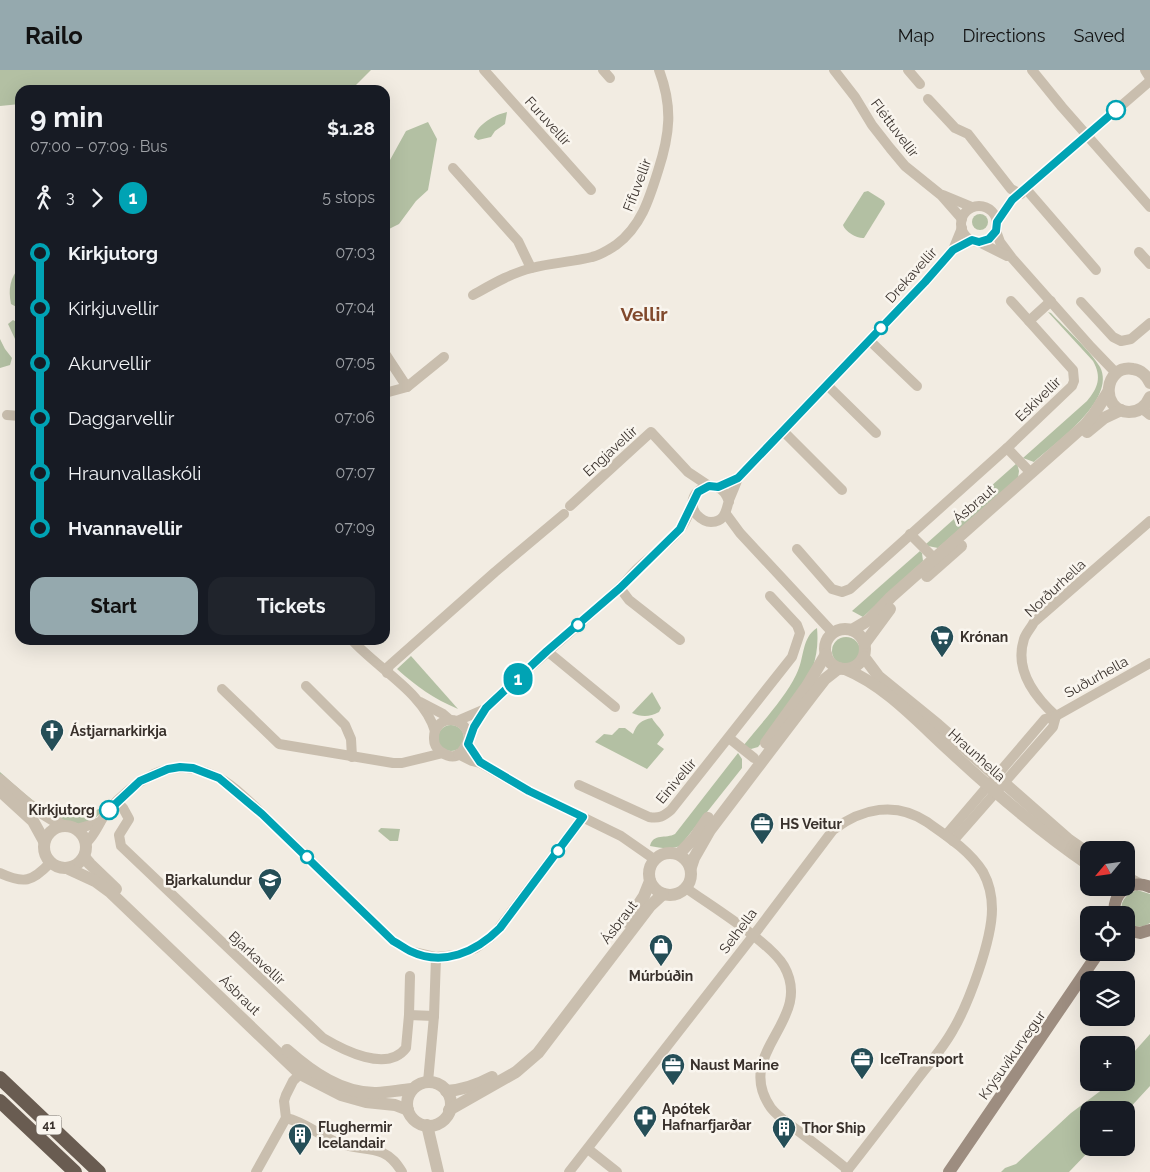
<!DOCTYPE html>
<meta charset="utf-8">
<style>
body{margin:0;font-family:Raleway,sans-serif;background:#20242c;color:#f1f3f6;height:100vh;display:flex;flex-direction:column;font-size:19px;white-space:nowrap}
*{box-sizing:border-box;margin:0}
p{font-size:16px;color:#9ea1a6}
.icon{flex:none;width:28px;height:28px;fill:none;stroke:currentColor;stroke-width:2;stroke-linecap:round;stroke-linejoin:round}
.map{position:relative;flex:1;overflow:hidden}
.side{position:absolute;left:15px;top:15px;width:375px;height:560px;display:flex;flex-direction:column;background:#171b24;border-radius:15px;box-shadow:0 5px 20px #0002}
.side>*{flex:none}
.badge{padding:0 10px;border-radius:16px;font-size:18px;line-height:32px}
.needle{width:32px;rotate:241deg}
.buttons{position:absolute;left:1080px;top:771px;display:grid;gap:10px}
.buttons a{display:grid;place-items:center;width:55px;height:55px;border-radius:10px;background:#171b24;box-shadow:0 5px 20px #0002;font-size:25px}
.map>.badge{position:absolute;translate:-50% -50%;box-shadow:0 0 0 2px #fff}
.legs{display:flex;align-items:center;gap:8px;height:55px;padding:0 15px;font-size:16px}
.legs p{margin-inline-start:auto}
.overview{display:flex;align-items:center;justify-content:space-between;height:85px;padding:0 15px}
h1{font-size:28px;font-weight:700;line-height:38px}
.cta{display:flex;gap:10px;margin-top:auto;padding:10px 15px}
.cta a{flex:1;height:58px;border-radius:15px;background:#95a9ae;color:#111;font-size:20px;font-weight:700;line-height:58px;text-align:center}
.cta a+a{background:#20242c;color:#f1f3f6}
ul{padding:0 15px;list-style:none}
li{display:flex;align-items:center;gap:18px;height:55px;font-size:19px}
li i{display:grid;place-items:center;width:8px;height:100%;margin:0 6px;background:currentColor}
li i::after{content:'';width:12px;height:12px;margin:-6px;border:4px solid;border-radius:50%;background:#171b24}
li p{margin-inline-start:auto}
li:first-child i{background:linear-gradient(#0000 50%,currentColor 0)}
li:last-child i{background:linear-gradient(currentColor 50%,#0000 0)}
header{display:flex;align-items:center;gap:30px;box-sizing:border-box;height:70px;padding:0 25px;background:#95a9ae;color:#111}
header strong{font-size:24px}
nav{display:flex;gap:28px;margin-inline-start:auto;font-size:18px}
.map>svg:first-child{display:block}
.green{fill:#b3c0a3}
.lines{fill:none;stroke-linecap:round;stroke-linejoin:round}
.minor{stroke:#c9beae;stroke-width:10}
.tertiary{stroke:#c9beae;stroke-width:12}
.secondary{stroke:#9d8d80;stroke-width:12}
.trunk{stroke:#695c51;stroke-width:14}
.line-1-casing{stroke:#fff;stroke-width:11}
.line-1{stroke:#00a3b4;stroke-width:8}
.stop-1-dot{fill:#fff;stroke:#00a3b4;stroke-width:2.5}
.labels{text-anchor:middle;stroke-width:5;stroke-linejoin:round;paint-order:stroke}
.shield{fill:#f9f5ee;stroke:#736c66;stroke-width:1}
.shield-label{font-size:12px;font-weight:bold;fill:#39312c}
.street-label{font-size:14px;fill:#39312c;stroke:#f9f5ee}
.poi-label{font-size:14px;font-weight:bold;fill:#39312c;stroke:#f9f5ee;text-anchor:start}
.stop-label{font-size:14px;font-weight:bold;fill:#39312c;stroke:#f9f5ee;text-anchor:end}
.district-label{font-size:19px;font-weight:bold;fill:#81492c;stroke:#f9f5ee}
</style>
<header>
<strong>Railo</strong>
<nav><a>Map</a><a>Directions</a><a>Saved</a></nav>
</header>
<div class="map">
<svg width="1150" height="1102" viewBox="0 0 1150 1102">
<rect width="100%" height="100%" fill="#f2ece2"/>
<g class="green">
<path d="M0 0H371L351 20H20V34L0 36Z"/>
<path d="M507 42 505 54 495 61 491 67 478 70 474 67C478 54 494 45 507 42Z"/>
<path d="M428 52 437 69 428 120 416 131 399 154 385 161V99L406 61Z"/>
<path d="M868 121 884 131 885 134 864 168C858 169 845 162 843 155L864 122Z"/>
<circle cx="980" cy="152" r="8"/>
<path d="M20 196V239L11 234C8 219 10 208 20 196Z"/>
<path d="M1048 242 1051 243C1065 258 1090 280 1100 297 1117 330 1054 374 1034 392L1023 388 1087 331C1098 318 1102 307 1093 291Z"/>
<path d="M13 250 20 254V271H16L8 254Z"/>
<path d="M0 269 5 279 12 288 10 295 0 298Z"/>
<path d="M1017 393 1019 401 1018 408 938 478 928 476 926 474Z"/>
<path d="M920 481 922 483 923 491 863 547 852 541Z"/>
<path d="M817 558C822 609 788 640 758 677L751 679 743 676C759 656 785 628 796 605 805 588 801 568 817 558Z"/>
<circle cx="846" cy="581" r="14"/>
<path d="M411 586 458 639C434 629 416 616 397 599Z"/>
<path d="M652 622 661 638 659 642C650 647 641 647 632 643Z"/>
<path d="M652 648C655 654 662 659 664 665L657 674 664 679 647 699 595 672 604 664 612 665 619 658H625L633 664C637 654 641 650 652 648Z"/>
<circle cx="451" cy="668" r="13"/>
<path d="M738 683 742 689V698L680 776C670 780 660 778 650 776 653 763 666 769 675 764Z"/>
<path d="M0 702C22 721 46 748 78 746 86 745 93 741 101 738L103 741 93 750 79 754 59 750 0 707Z"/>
<path d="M381 758 400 759 398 771H390L378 761Z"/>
<path d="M1137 820 1150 824V853C1142 858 1134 858 1126 852V845H1122C1119 833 1125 824 1137 820Z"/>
<path d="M1150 964V1016L1126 1042V1040H1089V1078H1092L1069 1102H1001L1005 1098 1016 1094 1071 1043 1099 1022 1108 1013 1126 1012V991Z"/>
</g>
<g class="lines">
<g class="minor">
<path d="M484 0 591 120"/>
<path d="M603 0 610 8"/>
<path d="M834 0 855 27 872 55 890 78 905 96 941 125 962 149"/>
<path d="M908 0 920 14"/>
<path d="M1032 0 1062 37 1150 137"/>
<path d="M1145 0 1150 8"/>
<path d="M928 29 955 58 968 64 1011 119 1021 124"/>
<path d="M453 98 518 171 531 198"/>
<path d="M1026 119 1096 200"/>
<path d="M943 125 972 137"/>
<circle cx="979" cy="154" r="18"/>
<path d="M997 152 1012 130 1150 11"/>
<path d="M996 161 1000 172 1012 188 1091 277 1116 303"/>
<path d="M979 172 1007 186"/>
<path d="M1139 182 1150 194"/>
<path d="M473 225C491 215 511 203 532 198 551 193 572 192 592 187 601 185 608 180 616 175 641 156 649 130 658 101 670 64 673 37 659 0"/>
<path d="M1081 232 1113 267 1121 271 1131 269 1150 253"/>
<path d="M1029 251 1051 231"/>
<path d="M870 271 917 316"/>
<path d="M386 285 407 317"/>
<path d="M827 315 876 363"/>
<path d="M385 323 407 317 444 287"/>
<path d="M1141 338 1150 345"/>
<path d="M7 345 20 346"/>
<path d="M784 362 842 420"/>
<path d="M1007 378 1031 403"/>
<path d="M718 417 738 408 925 212 953 180 962 158"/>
<path d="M729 432C719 399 679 424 697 445 701 449 706 452 711 452 725 452 726 441 729 430 732 423 735 416 738 408"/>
<path d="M570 436 651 362 688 402 709 416"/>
<path d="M726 444 740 463 833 563"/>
<path d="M910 464 934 488"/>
<path d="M797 479 832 519 842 522 850 519 1007 378 1072 316 1074 311 1073 300 1011 231"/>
<path d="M620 518 629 530 680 570"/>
<path d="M352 570C378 599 424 623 435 661"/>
<path d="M547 581 615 637"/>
<path d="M387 603 389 596 495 502 564 444"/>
<path d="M306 616 345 655 351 669 352 687"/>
<path d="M222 619 279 674 393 693H402L443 683"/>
<path d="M420 632 443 644 450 650"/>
<path d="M1056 646C1035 627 1014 600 1024 569 1026 563 1031 558 1034 552L1150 451"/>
<path d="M457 651 485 639"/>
<path d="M469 667C465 643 433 645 434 669 434 674 437 679 441 682 463 697 467 670 473 658 477 651 482 642 488 636 530 596 575 559 618 519 625 513 630 506 636 500 648 488 672 471 681 458 686 451 689 442 693 435"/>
<path d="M729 668 754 688"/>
<path d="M458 684 472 691 480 693 529 721 621 766 654 789"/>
<path d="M579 715 649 747C659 749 664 746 671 740L792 587 800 563 797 555 770 526"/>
<path d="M117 732 123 738 129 749 119 765 121 776 323 968C343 980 387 1003 406 978L409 945 434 946"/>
<path d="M77 759 100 752"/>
<path d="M946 765 1045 649 1056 646 1150 593"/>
<path d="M953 771 1053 657 1056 646"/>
<path d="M86 773C96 764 99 752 107 742 119 727 136 713 154 704 175 694 199 697 219 708 238 718 263 745 279 760 317 797 355 834 393 871L410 881 436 887 456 885 476 878 490 868 499 858 583 747"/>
<path d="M0 803C24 814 32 812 50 793"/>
<path d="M686 818C711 836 770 872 784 896 815 951 732 982 771 1038 778 1047 788 1053 797 1060 814 1073 831 1086 848 1100"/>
<path d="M409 945 410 906"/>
<path d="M428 1012 434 946 436 887"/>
<path d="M286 1048C305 1052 320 1066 338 1073 352 1079 370 1077 383 1083 392 1087 397 1094 402 1102"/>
<path d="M588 1079 617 1102"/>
<path d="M256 1102 286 1048 284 1031 286 1025 293 1011 300 1004"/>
<path d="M569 1102 753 866 833 760C862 738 896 731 927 752 947 766 970 781 983 802 989 813 992 827 992 839 992 870 969 933 953 960 942 980 926 997 913 1015 891 1044 869 1073 846 1102"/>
</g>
<g class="tertiary">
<path d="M1150 313C1147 306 1141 300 1133 299 1104 294 1099 341 1129 342 1139 342 1146 336 1150 327"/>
<path d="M1087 362 1104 348 1121 340"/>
<path d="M927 506 961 476"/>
<circle cx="845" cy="579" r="20"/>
<path d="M852 560 869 550 891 527 1085 355 1094 344 1108 322"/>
<path d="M865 573 890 539"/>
<path d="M864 587 879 607 938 655 1069 770 1089 784"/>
<path d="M845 599C886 616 917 651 950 681 994 722 1039 761 1089 795"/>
<path d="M766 673 807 616 826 584"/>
<path d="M0 710 29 735 63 756"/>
<path d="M0 721 33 751 44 771"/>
<circle cx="65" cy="777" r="21"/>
<circle cx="670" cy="804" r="21"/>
<path d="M679 784 695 767 708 748"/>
<path d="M84 787 90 794 116 819"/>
<path d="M691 797 694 788 710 760 814 623 825 609 839 598"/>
<path d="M69 799 95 811 110 822 300 1004 341 1025 366 1032 395 1035 408 1040"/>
<path d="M1126 807 1139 814"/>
<path d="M627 852 644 826 650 811"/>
<path d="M287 980C312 1002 342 1024 377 1023 389 1022 401 1020 412 1019"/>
<circle cx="429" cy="1034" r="22"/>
<path d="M446 1021C463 1020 477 1015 492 1007"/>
<path d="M449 1040 516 1002 538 983 650 836 663 824"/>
<path d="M427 1055 438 1102"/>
</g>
<g class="secondary">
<path d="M1115 845C1111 824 1130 808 1150 817"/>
<path d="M1126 860 1140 863 1150 860"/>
<path d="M949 1102 1099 882"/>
</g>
<g class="trunk">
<path d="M0 1008 99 1102"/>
<path d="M0 1031 75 1102"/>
</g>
</g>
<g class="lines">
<g class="line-1-casing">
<path id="line-1" d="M109 740 140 711 168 699 180 697 193 698 219 708 262 744 393 871C399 874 404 878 410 881 443 897 476 882 500 858L583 747 529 721 480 692 468 674 474 657 486 638 547 581 620 518 680 459 698 422 709 416 718 417 738 408 925 212 953 180 972 170 979 172 989 169 996 161 997 152 1012 130 1116 40"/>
</g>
<use href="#line-1" class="line-1"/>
</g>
<defs>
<g id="supermarket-pin" transform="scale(1.25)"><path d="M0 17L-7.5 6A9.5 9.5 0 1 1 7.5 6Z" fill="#254e57" stroke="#f9f5ee"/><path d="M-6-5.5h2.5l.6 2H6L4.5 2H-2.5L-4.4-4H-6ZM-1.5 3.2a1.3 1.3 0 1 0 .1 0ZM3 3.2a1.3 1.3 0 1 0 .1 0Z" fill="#fff"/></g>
<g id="church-pin" transform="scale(1.25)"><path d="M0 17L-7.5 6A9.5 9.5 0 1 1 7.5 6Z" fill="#254e57" stroke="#f9f5ee"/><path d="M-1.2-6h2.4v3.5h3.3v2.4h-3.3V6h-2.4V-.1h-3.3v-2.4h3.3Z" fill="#fff"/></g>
<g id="office-pin" transform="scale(1.25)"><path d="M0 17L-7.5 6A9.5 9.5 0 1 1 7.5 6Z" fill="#254e57" stroke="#f9f5ee"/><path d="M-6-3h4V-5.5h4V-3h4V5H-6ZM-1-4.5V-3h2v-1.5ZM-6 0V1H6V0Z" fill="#fff"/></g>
<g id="school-pin" transform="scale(1.25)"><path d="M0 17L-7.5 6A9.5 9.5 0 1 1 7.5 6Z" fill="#254e57" stroke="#f9f5ee"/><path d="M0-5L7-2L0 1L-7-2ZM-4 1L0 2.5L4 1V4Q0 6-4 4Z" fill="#fff"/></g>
<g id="shop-pin" transform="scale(1.25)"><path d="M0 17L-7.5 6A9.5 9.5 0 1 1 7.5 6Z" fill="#254e57" stroke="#f9f5ee"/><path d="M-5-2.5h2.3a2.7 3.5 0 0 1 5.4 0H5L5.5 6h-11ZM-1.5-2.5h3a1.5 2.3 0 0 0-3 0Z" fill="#fff"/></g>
<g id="pharmacy-pin" transform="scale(1.25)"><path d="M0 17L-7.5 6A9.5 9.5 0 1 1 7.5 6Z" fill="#254e57" stroke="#f9f5ee"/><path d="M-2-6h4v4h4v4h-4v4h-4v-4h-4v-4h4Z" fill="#fff"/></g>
<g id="building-pin" transform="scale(1.25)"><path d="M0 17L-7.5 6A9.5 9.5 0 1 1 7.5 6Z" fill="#254e57" stroke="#f9f5ee"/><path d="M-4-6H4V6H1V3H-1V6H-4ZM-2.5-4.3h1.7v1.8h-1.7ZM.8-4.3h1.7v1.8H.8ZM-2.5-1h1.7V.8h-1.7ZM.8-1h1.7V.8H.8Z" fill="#fff"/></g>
</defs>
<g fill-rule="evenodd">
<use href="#supermarket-pin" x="942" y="567"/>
<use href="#church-pin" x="52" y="661"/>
<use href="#office-pin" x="762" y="754"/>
<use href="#school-pin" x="270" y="810"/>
<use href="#shop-pin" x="661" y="876"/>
<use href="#office-pin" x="862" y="989"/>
<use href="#office-pin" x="673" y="995"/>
<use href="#pharmacy-pin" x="645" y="1047"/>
<use href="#building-pin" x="784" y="1058"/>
<use href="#building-pin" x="300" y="1065"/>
</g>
<g class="stop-1-dot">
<circle cx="1116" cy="40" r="9"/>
<circle cx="881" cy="258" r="6"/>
<circle cx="578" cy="555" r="6"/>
<circle cx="109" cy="740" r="9"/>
<circle cx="558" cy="781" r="6"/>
<circle cx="307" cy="787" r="6"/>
</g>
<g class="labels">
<rect class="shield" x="36.5" y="1045.5" width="25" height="19" rx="4"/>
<g class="shield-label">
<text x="49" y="1059">41</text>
</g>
<g class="street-label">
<text transform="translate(548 51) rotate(48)" y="5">Furuvellir</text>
<text transform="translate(895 58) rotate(53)" y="5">Fléttuvellir</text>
<text transform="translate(637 115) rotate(-69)" y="5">Fífuvellir</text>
<text transform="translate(911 205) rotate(-48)" y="5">Drekavellir</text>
<text transform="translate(1038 329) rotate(-44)" y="5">Eskivellir</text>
<text transform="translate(610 381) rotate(-42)" y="5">Engjavellir</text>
<text transform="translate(974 434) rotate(-41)" y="5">Ásbraut</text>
<text transform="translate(1055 518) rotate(-43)" y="5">Norðurhella</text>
<text transform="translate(1096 607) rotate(-29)" y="5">Suðurhella</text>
<text transform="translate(977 685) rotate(42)" y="5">Hraunhella</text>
<text transform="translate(676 711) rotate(-50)" y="5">Einivellir</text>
<text transform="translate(619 852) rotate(-53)" y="5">Ásbraut</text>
<text transform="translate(738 861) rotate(-53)" y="5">Selhella</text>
<text transform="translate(257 888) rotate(43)" y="5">Bjarkavellir</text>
<text transform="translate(240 925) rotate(44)" y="5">Ásbraut</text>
<text transform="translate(1012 985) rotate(-55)" y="5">Krýsuvíkurvegur</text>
</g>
<g class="poi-label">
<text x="960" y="572">Krónan</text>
<text x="70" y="666">Ástjarnarkirkja</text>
<text x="780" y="759">HS Veitur</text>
<text x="252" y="815" text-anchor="end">Bjarkalundur</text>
<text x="661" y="911" text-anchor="middle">Múrbúðin</text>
<text x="880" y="994">IceTransport</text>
<text x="690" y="1000">Naust Marine</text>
<text x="662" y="1044">Apótek<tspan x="662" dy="16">Hafnarfjarðar</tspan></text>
<text x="318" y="1062">Flughermir<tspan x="318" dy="16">Icelandair</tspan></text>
<text x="802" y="1063">Thor Ship</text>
</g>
<g class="stop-label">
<text x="95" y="745">Kirkjutorg</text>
</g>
<g class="district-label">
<text x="644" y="251">Vellir</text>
</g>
</g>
</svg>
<div class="buttons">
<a><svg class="needle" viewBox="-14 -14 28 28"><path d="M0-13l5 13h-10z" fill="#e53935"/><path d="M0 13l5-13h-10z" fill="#9ea1a6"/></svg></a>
<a><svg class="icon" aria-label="locate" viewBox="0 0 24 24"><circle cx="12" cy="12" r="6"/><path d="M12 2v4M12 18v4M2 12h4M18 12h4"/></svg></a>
<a><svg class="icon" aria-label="layers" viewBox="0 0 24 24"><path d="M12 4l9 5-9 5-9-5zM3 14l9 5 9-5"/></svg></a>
<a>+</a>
<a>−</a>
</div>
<b class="badge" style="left:518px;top:609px;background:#00a3b4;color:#fff">1</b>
<section class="side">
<div class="overview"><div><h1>9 min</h1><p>07:00 – 07:09 · Bus</p></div><b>$1.28</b></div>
<div class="legs"><svg class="icon" aria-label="walk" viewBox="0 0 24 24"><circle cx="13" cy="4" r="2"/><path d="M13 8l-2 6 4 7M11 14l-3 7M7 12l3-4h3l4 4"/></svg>3<svg class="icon" aria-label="forward" viewBox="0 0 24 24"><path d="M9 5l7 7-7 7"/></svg><b class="badge" style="background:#00a3b4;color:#fff">1</b><p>5 stops</p></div>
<ul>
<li><i style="color:#00a3b4"></i><b>Kirkjutorg</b><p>07:03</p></li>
<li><i style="color:#00a3b4"></i><span>Kirkjuvellir</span><p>07:04</p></li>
<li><i style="color:#00a3b4"></i><span>Akurvellir</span><p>07:05</p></li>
<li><i style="color:#00a3b4"></i><span>Daggarvellir</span><p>07:06</p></li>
<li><i style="color:#00a3b4"></i><span>Hraunvallaskóli</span><p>07:07</p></li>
<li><i style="color:#00a3b4"></i><b>Hvannavellir</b><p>07:09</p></li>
</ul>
<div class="cta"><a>Start</a><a>Tickets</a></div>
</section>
</div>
